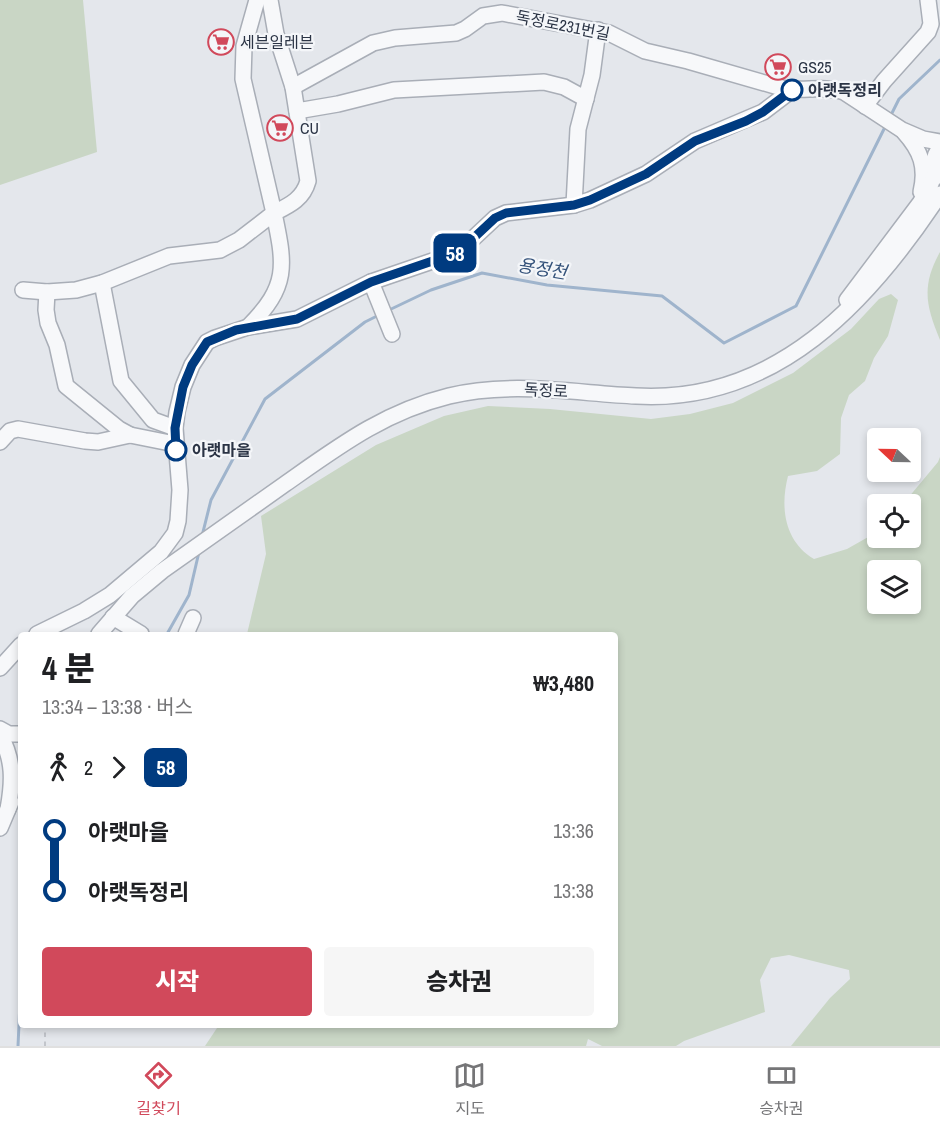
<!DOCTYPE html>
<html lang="ko">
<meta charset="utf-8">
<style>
body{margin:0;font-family:"Archivo Narrow","Noto Sans KR",sans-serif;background:#f6f6f6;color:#202124;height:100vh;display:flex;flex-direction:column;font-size:22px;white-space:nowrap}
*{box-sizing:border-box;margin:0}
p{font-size:20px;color:#757577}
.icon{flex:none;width:33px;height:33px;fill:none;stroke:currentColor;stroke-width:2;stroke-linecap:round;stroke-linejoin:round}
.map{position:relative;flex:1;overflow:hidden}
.side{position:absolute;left:18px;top:632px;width:600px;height:396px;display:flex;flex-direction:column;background:#fff;border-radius:6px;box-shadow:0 3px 9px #0003}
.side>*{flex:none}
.badge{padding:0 12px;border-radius:9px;font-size:21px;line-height:39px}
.needle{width:39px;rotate:292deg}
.tools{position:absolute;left:867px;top:428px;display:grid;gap:12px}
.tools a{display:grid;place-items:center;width:54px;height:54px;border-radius:6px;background:#fff;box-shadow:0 3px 9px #0003;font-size:30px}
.map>.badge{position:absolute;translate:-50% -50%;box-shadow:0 0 0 3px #fff}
.legs{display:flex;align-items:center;gap:9px;height:66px;padding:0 24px;font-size:20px}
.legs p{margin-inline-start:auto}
.headline{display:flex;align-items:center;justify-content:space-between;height:102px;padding:0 24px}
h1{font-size:33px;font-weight:800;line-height:45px}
.cta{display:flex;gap:12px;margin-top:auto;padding:12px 24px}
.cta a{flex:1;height:69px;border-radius:6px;background:#d1495b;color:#fff;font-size:24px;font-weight:800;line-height:69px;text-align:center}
.cta a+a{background:#f6f6f6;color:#202124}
ul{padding:0 24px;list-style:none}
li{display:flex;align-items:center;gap:21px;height:60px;font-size:22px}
li i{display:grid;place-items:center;width:9px;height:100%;margin:0 8px;background:currentColor}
li i::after{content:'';width:15px;height:15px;margin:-8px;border:4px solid;border-radius:50%;background:#fff}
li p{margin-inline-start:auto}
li:first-child i{background:linear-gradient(#0000 50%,currentColor 0)}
li:last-child i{background:linear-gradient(currentColor 50%,#0000 0)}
.tabs{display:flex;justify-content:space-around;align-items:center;height:84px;border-top:2px solid #e0e0e0;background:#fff;font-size:16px;color:#757577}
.tabs a{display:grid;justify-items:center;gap:3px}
.tabs .on{color:#d1495b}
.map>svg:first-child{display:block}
.green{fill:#c9d6c5;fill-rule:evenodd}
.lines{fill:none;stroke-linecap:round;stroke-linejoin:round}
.stream{stroke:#9fb4cc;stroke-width:3}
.minor-casing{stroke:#a9aeb7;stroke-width:18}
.path{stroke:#c2c5cb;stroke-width:2;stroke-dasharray:4.5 4.5;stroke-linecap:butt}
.minor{stroke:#f7f8fa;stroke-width:15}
.line-1-casing{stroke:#fff;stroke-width:14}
.line-1{stroke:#003b80;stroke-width:9}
.stop-1-dot{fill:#fff;stroke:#003b80;stroke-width:3}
.labels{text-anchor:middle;stroke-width:4.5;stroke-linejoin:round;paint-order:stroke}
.street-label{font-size:16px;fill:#2b3445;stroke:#f4f6f9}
.poi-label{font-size:16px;fill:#2b3445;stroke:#f4f6f9;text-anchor:start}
.stop-label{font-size:16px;font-weight:bold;fill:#2b3445;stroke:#f4f6f9;text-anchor:start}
.water-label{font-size:18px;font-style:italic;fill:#34527a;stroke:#f4f6f9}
</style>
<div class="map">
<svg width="940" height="1046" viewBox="0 0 940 1046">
<rect width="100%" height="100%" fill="#e4e7ec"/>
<g class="green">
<path d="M0 0H83L97 152 0 185Z"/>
<path d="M940 252V340C926 306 921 286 940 252Z"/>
<path d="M891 294 898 300 888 336 874 358 865 381 849 395 841 418 840 454 817 471 788 476C780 507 784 541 814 559L847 549 877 532 878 537H910V504H903L938 462 940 457V1046H791L830 998 850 979 849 970 789 955 771 958 760 980 765 1012 684 1041 676 1046H602L588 1039 586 1046H205L219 1025 615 1024V634H247L266 554 261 516 376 445 444 416 488 406 550 409 651 419 690 414 733 403 793 373 851 329 879 299ZM878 570H910V603H878Z"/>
</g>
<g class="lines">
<g class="stream">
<path d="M890 117 899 99 940 60"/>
<path d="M387 311 431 290 482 273 547 285 662 296 724 343 796 306 886 125"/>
<path d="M202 536 211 500 265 399 365 322 379 315"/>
<path d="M167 634 189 595 199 552"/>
<path d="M18 1046 21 981"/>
</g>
<g class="minor-casing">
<g id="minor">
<path d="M293 87 373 43 395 38 456 33 465 29 483 16 502 13 609 33 645 51 688 61 782 88C803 92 823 85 844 92L902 130 923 139 940 142"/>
<path d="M865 106 884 81 928 32 931 24 928 0"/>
<path d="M297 111 338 104 394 90 544 82 564 87 586 99"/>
<path d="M904 132C921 151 927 167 921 192"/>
<path d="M940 148C932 157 933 167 940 176"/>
<path d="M574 205 578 129 592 75 598 30"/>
<path d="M371 282 392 334"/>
<path d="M102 283 121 381 153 420 175 428"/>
<path d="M23 290 47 292 76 290 102 283 169 256 220 250 239 240 274 213 243 79 244 46 257 0"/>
<path d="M47 292 46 310 48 323 57 345 66 386 119 429 130 435"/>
<path d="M847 300 920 203 928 191 936 171"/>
<path d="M248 327C289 286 285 266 274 213 290 205 303 199 308 181L293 87 276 34 270 0"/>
<path d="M0 442 10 431 18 429 85 441 98 442 130 435 175 444"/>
<path d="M113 617 141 634"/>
<path d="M37 634 84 611 110 595 161 552 175 533 178 521 180 490 175 428 177 412 183 387 192 365 207 342 215 338 248 327 297 319 371 282 453 254 464 247 495 218 506 213 574 205 590 200 646 174 695 141 763 112 792 90"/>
<path d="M99 634 132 596 162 571C203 542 244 513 285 484 339 446 384 412 449 396 510 381 574 393 636 396 776 404 869 302 940 194"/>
<path d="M186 634 193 618"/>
<path d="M0 668 21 645"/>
<path d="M0 729 9 734H21"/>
<path d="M0 735C14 760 13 782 8 809"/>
<path d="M0 828 11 802"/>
</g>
</g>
<path class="path" d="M45 1046V1024"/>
<use href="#minor" class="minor"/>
</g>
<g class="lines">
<g class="line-1-casing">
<path id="line-1" d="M176 450 175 428 183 387 192 365 207 342 236 330 297 319 371 282 453 254 464 247 495 218 506 213 574 205 590 200 646 174 695 141 746 121 763 112 792 90"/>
</g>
<use href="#line-1" class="line-1"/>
</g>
<defs>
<g id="supermarket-ring" transform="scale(1.35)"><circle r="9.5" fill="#f4f6f9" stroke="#d1495b" stroke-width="1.5"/><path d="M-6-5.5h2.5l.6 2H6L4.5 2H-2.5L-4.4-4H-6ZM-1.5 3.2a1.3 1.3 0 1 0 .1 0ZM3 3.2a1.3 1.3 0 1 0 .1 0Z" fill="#d1495b"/></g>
</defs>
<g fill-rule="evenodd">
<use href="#supermarket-ring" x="221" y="42"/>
<use href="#supermarket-ring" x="778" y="67"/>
<use href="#supermarket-ring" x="280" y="128"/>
</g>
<g class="stop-1-dot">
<circle cx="792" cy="90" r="10"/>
<circle cx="176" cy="450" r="10"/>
</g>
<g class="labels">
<g class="street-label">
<text transform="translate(563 25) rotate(11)" y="6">독정로231번길</text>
<text transform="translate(546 390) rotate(3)" y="6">독정로</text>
</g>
<g class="poi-label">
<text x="240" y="48">세븐일레븐</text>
<text x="798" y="73">GS25</text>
<text x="300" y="134">CU</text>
</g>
<g class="stop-label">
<text x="808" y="96">아랫독정리</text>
<text x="192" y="456">아랫마을</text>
</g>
<g class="water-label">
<text transform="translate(542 269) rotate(9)" y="6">용정천</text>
</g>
</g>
</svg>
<div class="tools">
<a><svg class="needle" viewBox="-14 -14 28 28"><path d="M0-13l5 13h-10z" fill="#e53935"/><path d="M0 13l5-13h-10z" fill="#757577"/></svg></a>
<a><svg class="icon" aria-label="locate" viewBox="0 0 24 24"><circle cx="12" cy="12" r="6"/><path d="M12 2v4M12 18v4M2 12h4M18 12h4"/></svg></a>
<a><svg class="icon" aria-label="layers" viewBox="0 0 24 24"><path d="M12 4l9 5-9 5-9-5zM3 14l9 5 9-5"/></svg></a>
</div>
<b class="badge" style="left:455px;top:253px;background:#003b80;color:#fff">58</b>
<section class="side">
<div class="headline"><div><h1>4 분</h1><p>13:34 – 13:38 · 버스</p></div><b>₩3,480</b></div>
<div class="legs"><svg class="icon" aria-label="walk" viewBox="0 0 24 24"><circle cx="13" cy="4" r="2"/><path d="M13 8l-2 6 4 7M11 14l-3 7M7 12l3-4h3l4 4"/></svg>2<svg class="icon" aria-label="forward" viewBox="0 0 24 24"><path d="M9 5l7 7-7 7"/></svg><b class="badge" style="background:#003b80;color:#fff">58</b></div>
<ul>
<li><i style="color:#003b80"></i><b>아랫마을</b><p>13:36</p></li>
<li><i style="color:#003b80"></i><b>아랫독정리</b><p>13:38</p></li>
</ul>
<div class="cta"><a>시작</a><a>승차권</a></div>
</section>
</div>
<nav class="tabs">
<a class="on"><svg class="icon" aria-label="directions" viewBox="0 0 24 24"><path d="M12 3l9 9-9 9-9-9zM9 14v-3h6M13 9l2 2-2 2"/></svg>길찾기</a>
<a><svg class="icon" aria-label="map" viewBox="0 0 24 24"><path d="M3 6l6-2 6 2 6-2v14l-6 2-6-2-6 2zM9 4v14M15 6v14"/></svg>지도</a>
<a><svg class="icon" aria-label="tickets" viewBox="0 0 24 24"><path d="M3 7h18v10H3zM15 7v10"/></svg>승차권</a>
</nav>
